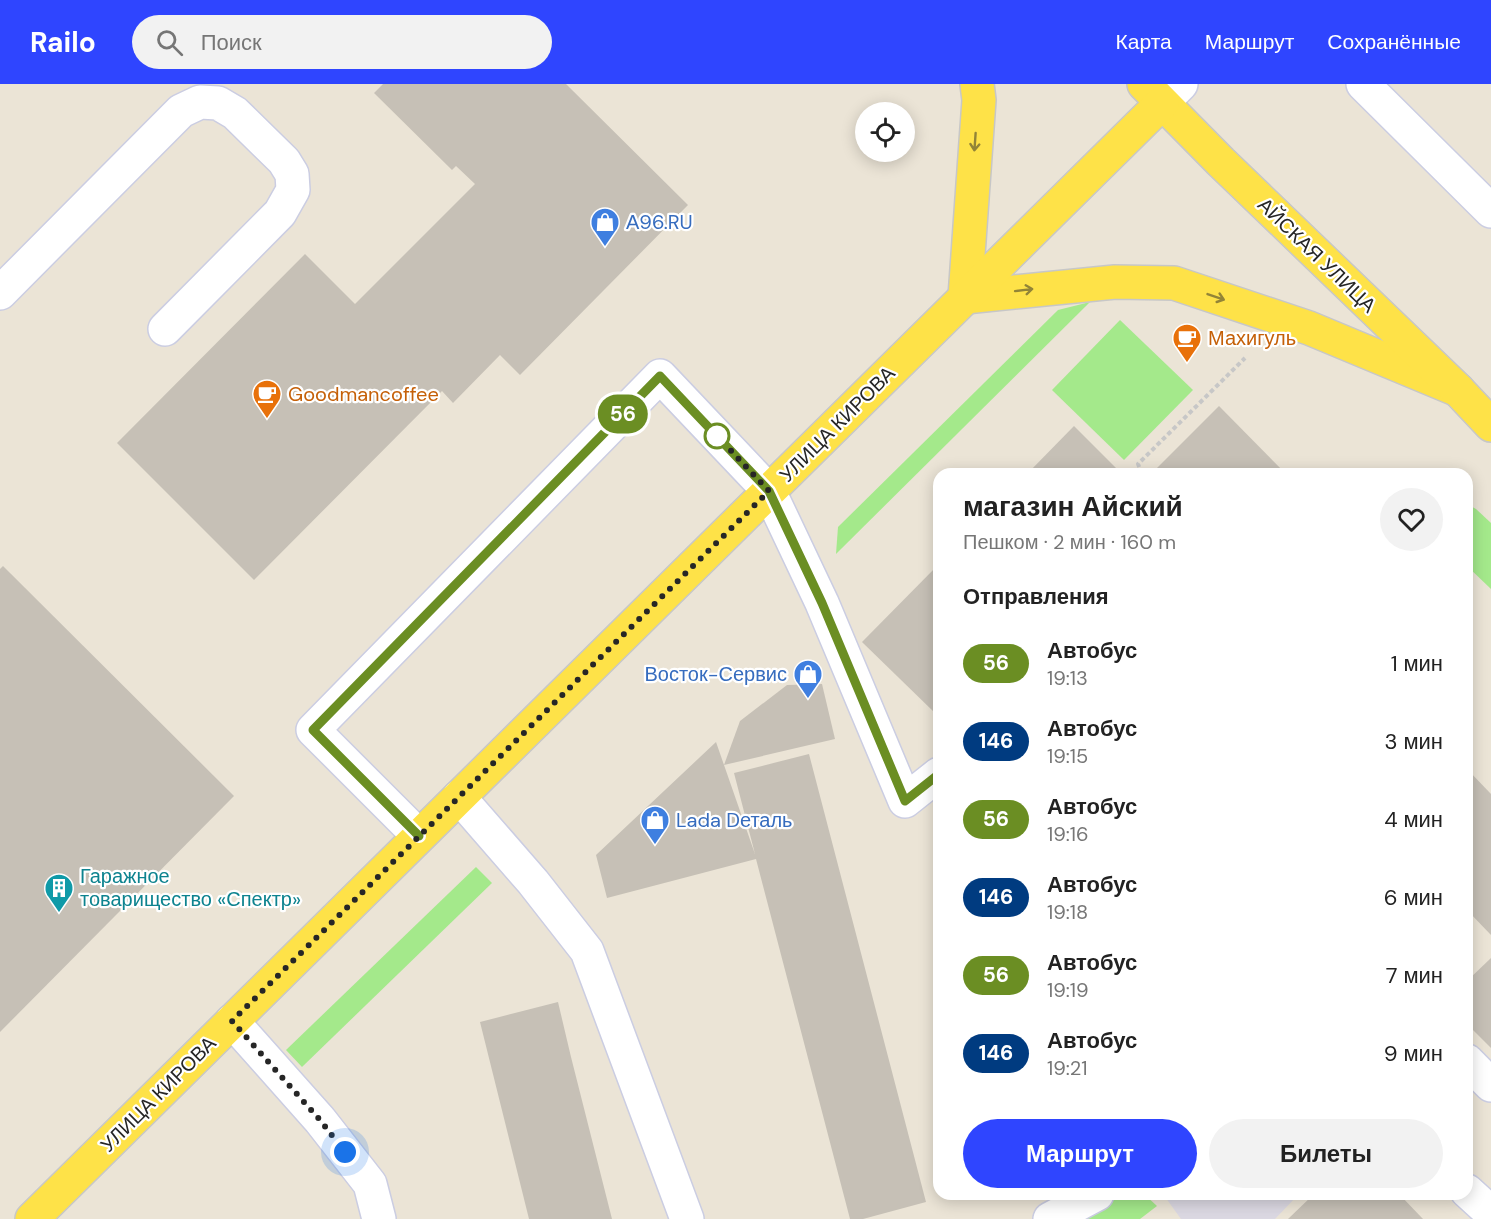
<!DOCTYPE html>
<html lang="ru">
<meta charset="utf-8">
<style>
body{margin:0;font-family:"DM Sans",sans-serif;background:#f2f2f2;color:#222;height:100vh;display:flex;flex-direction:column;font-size:22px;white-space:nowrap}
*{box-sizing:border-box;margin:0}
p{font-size:20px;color:#767676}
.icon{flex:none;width:33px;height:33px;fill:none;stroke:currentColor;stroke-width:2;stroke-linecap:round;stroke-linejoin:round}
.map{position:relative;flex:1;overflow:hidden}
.drawer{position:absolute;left:933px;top:384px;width:540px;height:732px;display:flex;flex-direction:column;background:#fff;border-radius:18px;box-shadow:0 3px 15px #0003}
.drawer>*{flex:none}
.badge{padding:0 12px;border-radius:20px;font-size:21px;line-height:39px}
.tools{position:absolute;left:855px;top:18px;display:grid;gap:12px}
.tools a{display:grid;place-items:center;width:60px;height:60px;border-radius:50%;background:#fff;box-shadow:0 3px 15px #0003;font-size:30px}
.you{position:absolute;width:30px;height:30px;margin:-15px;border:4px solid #fff;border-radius:50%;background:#1a73e8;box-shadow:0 0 0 9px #1a73e833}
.map>.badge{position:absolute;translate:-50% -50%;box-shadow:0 0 0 3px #fff}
h2{padding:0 30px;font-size:22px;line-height:54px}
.round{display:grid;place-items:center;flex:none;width:63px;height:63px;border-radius:32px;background:#f2f2f2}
.overview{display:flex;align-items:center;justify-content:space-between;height:102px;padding:0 30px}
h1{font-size:28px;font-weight:600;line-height:45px}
.action{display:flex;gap:12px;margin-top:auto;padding:12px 30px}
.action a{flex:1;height:69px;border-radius:36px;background:#2f45ff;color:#fff;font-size:24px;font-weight:600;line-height:69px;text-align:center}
.action a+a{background:#f2f2f2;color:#222}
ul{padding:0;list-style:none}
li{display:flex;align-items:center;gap:18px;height:78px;padding:0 30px}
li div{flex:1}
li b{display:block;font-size:22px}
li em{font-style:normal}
li .badge{min-width:66px;font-weight:700;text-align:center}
header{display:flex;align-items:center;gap:36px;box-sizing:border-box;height:84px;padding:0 30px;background:#2f45ff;color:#fff}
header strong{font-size:28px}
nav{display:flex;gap:33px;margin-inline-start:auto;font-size:21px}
.search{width:420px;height:54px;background:#f2f2f2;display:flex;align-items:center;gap:15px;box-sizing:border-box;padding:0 21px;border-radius:33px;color:#767676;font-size:22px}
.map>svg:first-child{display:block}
.industrial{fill:#dbd8e2}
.green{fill:#a4e98b}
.building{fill:#c6c0b6}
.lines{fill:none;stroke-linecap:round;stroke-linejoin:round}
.minor-casing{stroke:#cbcde2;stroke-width:36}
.major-casing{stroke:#c7c7c7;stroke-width:36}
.path{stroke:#c7c7c7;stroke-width:4;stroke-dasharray:4.5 3;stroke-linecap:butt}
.minor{stroke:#fff;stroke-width:33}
.major{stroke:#fee248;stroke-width:33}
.oneway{stroke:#928437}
.line-casing{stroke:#fff;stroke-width:14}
.line{stroke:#6b8e23;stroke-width:9}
.walk{stroke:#262626;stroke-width:6;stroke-dasharray:0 10.8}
.stop-dot{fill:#fff;stroke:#6b8e23;stroke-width:3}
.labels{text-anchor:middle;stroke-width:4.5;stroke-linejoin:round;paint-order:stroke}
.shop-label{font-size:20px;fill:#366cbe;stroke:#fff;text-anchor:start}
.street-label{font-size:20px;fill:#262626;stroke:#fff}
.food-label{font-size:20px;fill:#c56008;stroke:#fff;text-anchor:start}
.culture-label{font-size:20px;fill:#0d838f;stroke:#fff;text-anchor:start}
</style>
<header>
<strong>Railo</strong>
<div class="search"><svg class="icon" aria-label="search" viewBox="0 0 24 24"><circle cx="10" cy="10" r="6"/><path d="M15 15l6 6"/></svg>Поиск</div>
<nav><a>Карта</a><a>Маршрут</a><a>Сохранённые</a></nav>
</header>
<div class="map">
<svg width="1491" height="1135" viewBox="0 0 1491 1135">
<rect width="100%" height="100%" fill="#ebe4d6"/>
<path class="industrial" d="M1163 1110H1295L1297 1112 1275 1135H1181Z"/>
<g class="green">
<path d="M1090 218 836 470 838 443 1058 226Z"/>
<path d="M1120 236 1193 306 1124 376 1052 306Z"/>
<path d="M1467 420 1476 425 1491 439V505L1467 482Z"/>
<path d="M476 783 492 799 302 983 286 966Z"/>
<path d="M1110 1110H1144L1157 1122 1140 1135H1069Z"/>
</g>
<g class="building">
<path d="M383 0H566L688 121 520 291 500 271 453 319 442 307 254 496 117 359 305 170 355 220 475 100 456 82 452 86 374 9Z"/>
<path d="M1219 322 1286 390H1155L1156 385Z"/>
<path d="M1074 342 1122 390H1027Z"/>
<path d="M939 480V624L935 629 862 558Z"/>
<path d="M3 482 234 712 0 948V485Z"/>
<path d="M822 600 835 655 724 681 740 637 787 601Z"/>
<path d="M716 658 755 770 734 689 809 670 926 1118 863 1135H850L756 775 607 814 596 771Z"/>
<path d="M1467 685 1491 710V851L1467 826Z"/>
<path d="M1491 874V964L1467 940V897Z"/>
<path d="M558 918 571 973 612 1135H529L480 938Z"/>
<path d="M1314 1110H1399L1423 1135H1288Z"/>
</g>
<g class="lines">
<g class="minor-casing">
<g id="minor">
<path d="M1363 0 1491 127"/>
<path d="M1162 19 1181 0"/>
<path d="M0 209 181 27 200 18 218 19 235 29 284 77 292 90 293 106 280 129 165 245"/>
<path d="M459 713 533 798 587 867 687 1135"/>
<path d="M419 752 313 646 660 292 769 407 822 519 905 717 939 690"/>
<path d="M232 937 320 1036 370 1100 379 1135"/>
<path d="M1467 977 1491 1001"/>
<path d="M1467 1107 1491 1129"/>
<path d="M1050 1135 1097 1110"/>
</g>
</g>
<g class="major-casing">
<g id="major">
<path d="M977 0 979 16 965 213 1115 198 1174 199 1309 244 1458 306"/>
<path d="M1144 0 1221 78 1458 306 1491 341"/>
<path d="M32 1135 1162 19"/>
</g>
</g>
<path class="path" d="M1142 390 1138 380 1245 274"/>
<use href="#minor" class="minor"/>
<use href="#major" class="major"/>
</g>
<defs><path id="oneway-shaft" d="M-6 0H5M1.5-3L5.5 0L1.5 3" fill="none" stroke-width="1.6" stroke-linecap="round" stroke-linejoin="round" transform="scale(1.5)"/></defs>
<g class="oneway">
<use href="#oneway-shaft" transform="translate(975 58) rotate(94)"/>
<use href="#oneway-shaft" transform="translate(1024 206) rotate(-7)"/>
<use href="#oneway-shaft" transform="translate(1216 213) rotate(19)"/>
</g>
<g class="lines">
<g class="line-casing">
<path id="line" d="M419 752 313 646 660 292 769 407 822 519 905 717 939 690"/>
</g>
<use href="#line" class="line"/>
<path class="walk" d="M345 1068 320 1036 232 937 769 407 717 352"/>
</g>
<defs>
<g id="shop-pin" transform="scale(1.5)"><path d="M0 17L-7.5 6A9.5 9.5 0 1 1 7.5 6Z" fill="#3f7fe0" stroke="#fff"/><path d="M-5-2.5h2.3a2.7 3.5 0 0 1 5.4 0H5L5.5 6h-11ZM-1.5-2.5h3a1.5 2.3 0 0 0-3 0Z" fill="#fff"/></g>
<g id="cafe-pin" transform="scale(1.5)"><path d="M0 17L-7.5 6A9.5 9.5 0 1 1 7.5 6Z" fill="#e8710a" stroke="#fff"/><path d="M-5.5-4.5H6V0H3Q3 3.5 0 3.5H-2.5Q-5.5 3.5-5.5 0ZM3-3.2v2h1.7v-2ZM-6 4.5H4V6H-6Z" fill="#fff"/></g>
<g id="building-pin" transform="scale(1.5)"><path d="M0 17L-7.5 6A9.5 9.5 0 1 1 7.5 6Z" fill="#0f9aa8" stroke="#fff"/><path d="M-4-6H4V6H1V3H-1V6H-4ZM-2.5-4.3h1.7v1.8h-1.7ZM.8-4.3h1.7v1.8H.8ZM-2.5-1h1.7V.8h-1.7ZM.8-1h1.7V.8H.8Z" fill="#fff"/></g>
</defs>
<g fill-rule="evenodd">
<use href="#shop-pin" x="605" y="138"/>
<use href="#cafe-pin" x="1187" y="254"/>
<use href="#cafe-pin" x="267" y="310"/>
<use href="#shop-pin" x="808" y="590"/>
<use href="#shop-pin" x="655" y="736"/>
<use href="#building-pin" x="59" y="804"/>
</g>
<circle class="stop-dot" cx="717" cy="352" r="12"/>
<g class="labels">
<g class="shop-label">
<text x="626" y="145">А96.RU</text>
<text x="787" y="597" text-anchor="end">Восток-Сервис</text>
<text x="676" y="743">Lada Dеталь</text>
</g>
<g class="street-label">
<text transform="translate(1317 171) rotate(44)" y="7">АЙСКАЯ УЛИЦА</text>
<text transform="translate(837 340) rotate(-45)" y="7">УЛИЦА КИРОВА</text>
<text transform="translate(158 1010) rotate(-45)" y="7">УЛИЦА КИРОВА</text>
</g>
<g class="food-label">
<text x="1208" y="261">Махигуль</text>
<text x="288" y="317">Goodmancoffee</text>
</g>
<g class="culture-label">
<text x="80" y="799">Гаражное<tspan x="80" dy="23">товарищество «Спектр»</tspan></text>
</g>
</g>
</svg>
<div class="tools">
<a><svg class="icon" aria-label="locate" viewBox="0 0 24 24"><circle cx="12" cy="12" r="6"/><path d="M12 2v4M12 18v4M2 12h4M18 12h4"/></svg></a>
</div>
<div class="you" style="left:345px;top:1068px"></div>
<b class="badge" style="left:623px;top:330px;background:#6b8e23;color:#fff">56</b>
<section class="drawer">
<div class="overview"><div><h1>магазин Айский</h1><p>Пешком · 2 мин · 160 m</p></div><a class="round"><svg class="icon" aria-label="heart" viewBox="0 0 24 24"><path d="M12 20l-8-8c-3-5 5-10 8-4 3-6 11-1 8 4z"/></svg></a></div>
<h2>Отправления</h2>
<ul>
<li><span class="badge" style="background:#6b8e23;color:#fff">56</span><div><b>Автобус</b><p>19:13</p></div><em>1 мин</em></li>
<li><span class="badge" style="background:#003b80;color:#fff">146</span><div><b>Автобус</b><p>19:15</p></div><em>3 мин</em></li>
<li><span class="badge" style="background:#6b8e23;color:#fff">56</span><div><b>Автобус</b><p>19:16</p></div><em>4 мин</em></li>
<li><span class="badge" style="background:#003b80;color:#fff">146</span><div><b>Автобус</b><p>19:18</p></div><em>6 мин</em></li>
<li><span class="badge" style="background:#6b8e23;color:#fff">56</span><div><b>Автобус</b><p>19:19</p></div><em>7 мин</em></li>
<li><span class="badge" style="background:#003b80;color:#fff">146</span><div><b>Автобус</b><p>19:21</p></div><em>9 мин</em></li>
</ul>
<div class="action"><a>Маршрут</a><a>Билеты</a></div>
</section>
</div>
